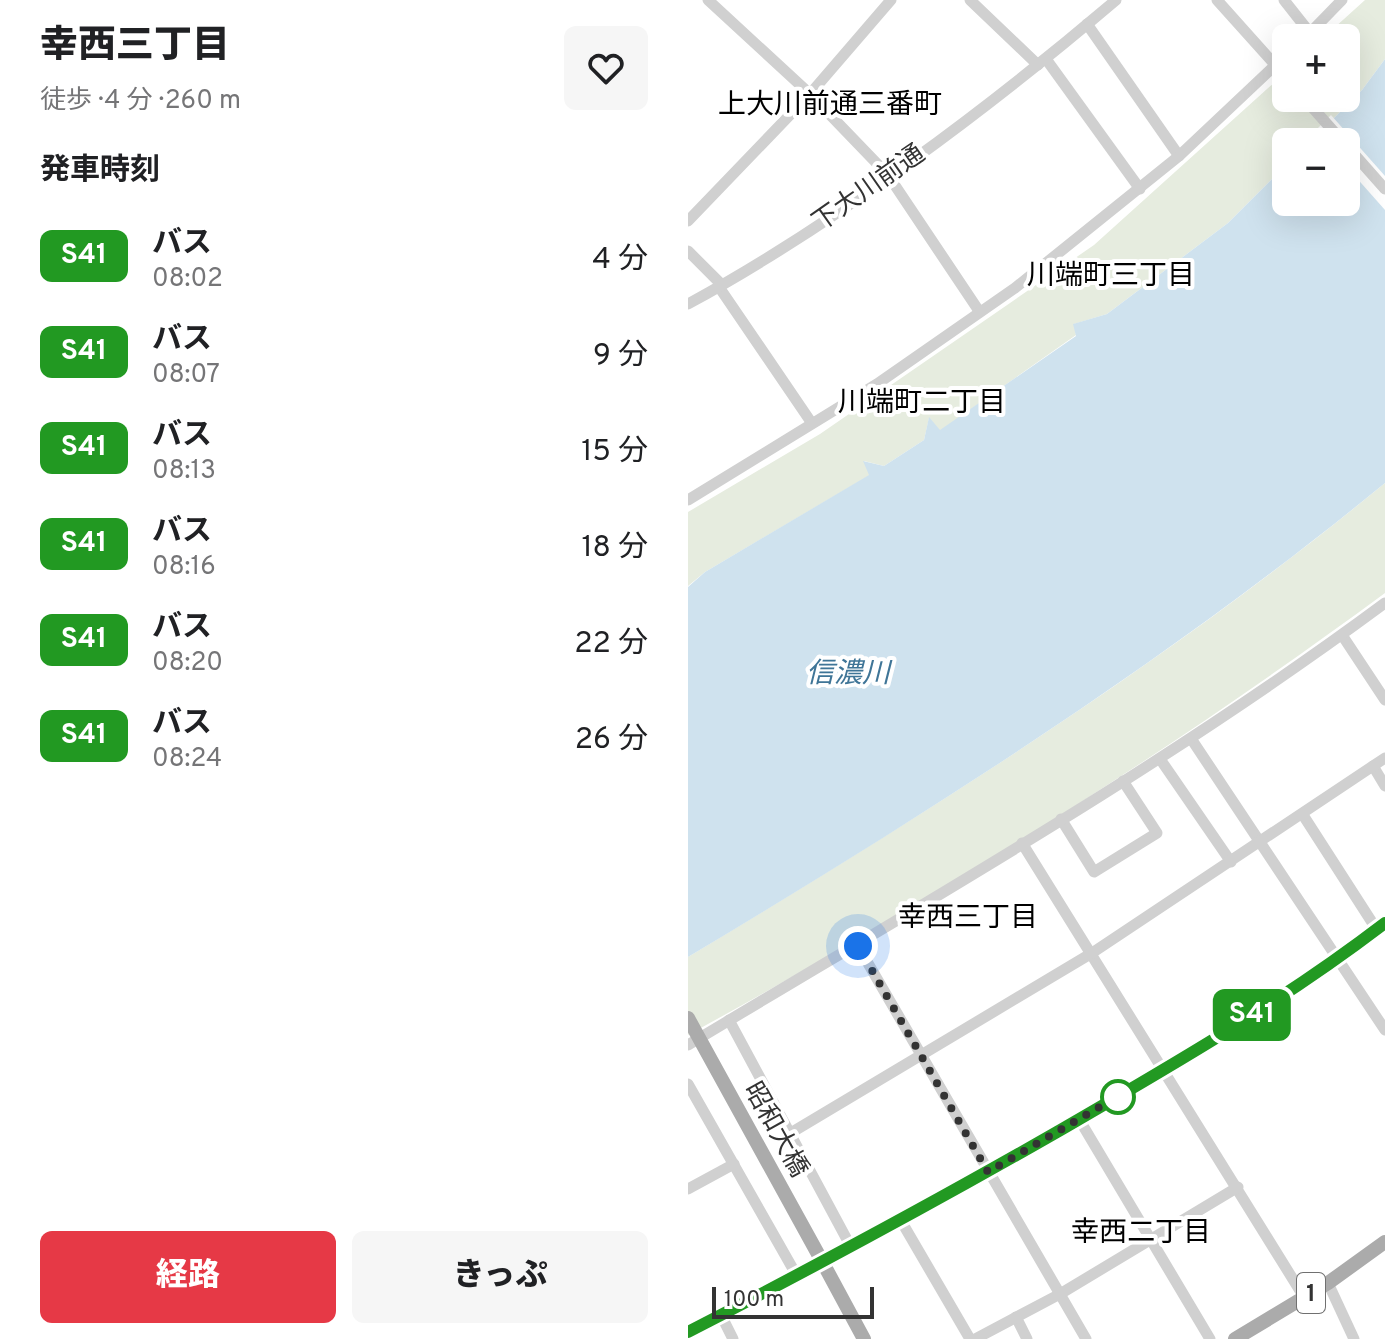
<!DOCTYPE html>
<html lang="ja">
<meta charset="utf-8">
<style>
body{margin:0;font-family:Overpass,"Noto Sans JP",sans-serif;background:#f6f6f6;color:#202124;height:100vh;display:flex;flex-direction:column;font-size:30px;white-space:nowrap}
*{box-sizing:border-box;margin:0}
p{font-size:26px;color:#757577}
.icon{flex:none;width:44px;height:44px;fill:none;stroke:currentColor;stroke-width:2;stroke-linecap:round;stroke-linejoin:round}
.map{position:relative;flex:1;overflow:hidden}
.drawer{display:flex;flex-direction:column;background:#fff;width:688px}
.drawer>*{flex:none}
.badge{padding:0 16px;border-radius:12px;font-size:28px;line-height:52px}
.tools{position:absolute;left:584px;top:24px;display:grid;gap:16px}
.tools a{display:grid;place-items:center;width:88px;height:88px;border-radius:12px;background:#fff;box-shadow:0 8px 32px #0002;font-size:40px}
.scale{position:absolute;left:24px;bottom:20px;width:162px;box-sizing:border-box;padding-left:8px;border:4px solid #333;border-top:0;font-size:22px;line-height:28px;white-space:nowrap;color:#333;-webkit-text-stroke:6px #fff;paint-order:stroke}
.you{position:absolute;width:40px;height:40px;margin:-20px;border:6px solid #fff;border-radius:50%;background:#1a73e8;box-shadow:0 0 0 12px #1a73e833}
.map>.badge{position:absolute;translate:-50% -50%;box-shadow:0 0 0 4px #fff}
h2{padding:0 40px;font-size:30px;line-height:72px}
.round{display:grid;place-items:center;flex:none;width:84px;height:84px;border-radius:12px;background:#f6f6f6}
.head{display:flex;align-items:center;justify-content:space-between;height:136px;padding:0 40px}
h1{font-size:38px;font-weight:800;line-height:60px}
.button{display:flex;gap:16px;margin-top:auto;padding:16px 40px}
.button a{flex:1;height:92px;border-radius:12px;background:#e63946;color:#fff;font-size:32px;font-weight:800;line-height:92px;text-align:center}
.button a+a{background:#f6f6f6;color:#202124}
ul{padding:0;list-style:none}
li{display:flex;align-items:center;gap:24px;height:96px;padding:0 40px}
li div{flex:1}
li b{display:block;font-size:30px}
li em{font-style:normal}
li .badge{min-width:88px;font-weight:700;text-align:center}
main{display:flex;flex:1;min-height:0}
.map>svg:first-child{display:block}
.green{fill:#e6ecdf}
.water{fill:#cfe2ee}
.pier{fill:#fff}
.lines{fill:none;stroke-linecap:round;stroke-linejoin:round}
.minor{stroke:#d0d0d0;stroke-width:11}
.major{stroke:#ababab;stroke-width:14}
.minor-bridge{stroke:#d0d0d0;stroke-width:11}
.major-bridge{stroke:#ababab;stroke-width:14}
.line-casing{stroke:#fff;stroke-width:18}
.line{stroke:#292;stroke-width:12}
.walk{stroke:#333;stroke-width:8;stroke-dasharray:0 14.4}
.stop-dot{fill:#fff;stroke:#292;stroke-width:4}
.labels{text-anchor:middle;stroke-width:8;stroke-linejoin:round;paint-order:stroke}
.shield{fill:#fff;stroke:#707070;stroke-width:2}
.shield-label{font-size:24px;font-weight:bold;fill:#333}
.street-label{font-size:26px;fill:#333;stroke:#fff}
.neighbourhood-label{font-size:28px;fill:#000;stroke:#fff}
.water-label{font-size:28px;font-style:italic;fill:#3f7597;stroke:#fff}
</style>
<main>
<section class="drawer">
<div class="head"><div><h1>幸西三丁目</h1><p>徒歩 · 4 分 · 260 m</p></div><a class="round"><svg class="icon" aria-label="heart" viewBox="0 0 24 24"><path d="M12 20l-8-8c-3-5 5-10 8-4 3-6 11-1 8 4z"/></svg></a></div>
<h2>発車時刻</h2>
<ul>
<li><span class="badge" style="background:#292;color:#fff">S41</span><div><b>バス</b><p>08:02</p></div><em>4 分</em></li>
<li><span class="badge" style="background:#292;color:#fff">S41</span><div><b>バス</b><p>08:07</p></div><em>9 分</em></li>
<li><span class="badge" style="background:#292;color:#fff">S41</span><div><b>バス</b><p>08:13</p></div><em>15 分</em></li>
<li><span class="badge" style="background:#292;color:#fff">S41</span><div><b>バス</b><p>08:16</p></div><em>18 分</em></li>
<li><span class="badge" style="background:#292;color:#fff">S41</span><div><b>バス</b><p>08:20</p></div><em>22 分</em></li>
<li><span class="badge" style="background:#292;color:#fff">S41</span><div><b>バス</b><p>08:24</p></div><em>26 分</em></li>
</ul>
<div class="button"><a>経路</a><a>きっぷ</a></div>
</section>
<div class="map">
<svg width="697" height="1339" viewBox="0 0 697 1339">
<rect width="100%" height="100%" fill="#fff"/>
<g class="green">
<path d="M677 0H697V59L674 90 622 142H598V165L540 223 419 314 386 324 388 335 252 431 241 418 236 440 196 466 176 461 182 475 17 572 0 586V512L132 434 406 245 598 72V98H658V38H635Z"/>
<path d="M697 483V593C476 756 241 903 0 1035V957C241 812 480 662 697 483Z"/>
</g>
<path class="water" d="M697 59V483C479 662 242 812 0 957V587L17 572 181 475 175 461 196 466 236 440 241 417 252 430 388 336 385 324 419 314 540 223 598 165V202H658V142H622L674 90Z"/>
<path class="pier" d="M643 115 697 176V210L658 166V142H637L627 131Z"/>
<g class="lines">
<g class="minor">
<path d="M20 0 122 94 200 175 291 311"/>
<path d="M282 0 350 65"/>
<path d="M596 0 622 33"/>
<path d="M399 24 491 156"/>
<path d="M617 38 654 0"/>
<path d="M358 59 452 189"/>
<path d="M616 98 655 142"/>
<path d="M658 145 697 189"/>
<path d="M0 221 122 94 203 0"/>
<path d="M0 251 34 285"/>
<path d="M31 287 123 422"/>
<path d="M0 304C147 224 301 108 428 0"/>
<path d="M0 500 189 384 327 288 491 156 598 55"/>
<path d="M654 635 697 700"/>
<path d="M504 740 697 1030"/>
<path d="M472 759 543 862"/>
<path d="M685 766 697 786"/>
<path d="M615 815 689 930"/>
<path d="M373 819 406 872 469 833 435 781"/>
<path d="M334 843 616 1297"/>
<path d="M170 946 398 1339"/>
<path d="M41 1020 163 1247"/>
<path d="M0 1045C236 903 476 767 697 603"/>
<path d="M0 1084 109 1276"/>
<path d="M391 1119 522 1339"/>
<path d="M101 1134 404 953 697 758"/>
<path d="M0 1189 46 1164"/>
<path d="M212 1219 282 1339"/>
<path d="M640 1283 666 1339"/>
<path d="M33 1315 45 1339"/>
<path d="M328 1317 339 1339"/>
<path d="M0 1332C133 1263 265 1192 395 1117 498 1057 602 996 697 923"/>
<path d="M287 1339 372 1294 550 1187"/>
</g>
<g class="major">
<path d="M135 1263 176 1339"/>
<path d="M547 1339 640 1283 697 1242"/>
</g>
<path class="minor-bridge" d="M529 0 598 77"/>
<path class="major-bridge" d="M0 1018 135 1263"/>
</g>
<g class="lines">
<g class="line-casing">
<path id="line" d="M0 1332C124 1268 247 1202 369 1132 481 1067 594 1002 697 923"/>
</g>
<use href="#line" class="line"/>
<path class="walk" d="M170 946 300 1172 434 1094 430 1097"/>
</g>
<circle class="stop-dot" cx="430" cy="1097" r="16"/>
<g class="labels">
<rect class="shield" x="609" y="1273" width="28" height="40" rx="6"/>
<g class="shield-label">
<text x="623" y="1301">1</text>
</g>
<g class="street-label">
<text transform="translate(180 187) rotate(-35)" y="9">下大川前通</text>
<text transform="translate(89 1129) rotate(61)" y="9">昭和大橋</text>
</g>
<g class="neighbourhood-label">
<text x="142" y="113">上大川前通三番町</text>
<text x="423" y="284">川端町三丁目</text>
<text x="234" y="411">川端町二丁目</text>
<text x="280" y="926">幸西三丁目</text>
<text x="453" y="1241">幸西二丁目</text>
</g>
<g class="water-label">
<text x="160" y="682">信濃川</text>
</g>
</g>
</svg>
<div class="tools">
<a>+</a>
<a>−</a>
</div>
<div class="scale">100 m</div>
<div class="you" style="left:170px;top:946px"></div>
<b class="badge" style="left:564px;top:1015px;background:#292;color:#fff">S41</b>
</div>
</main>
